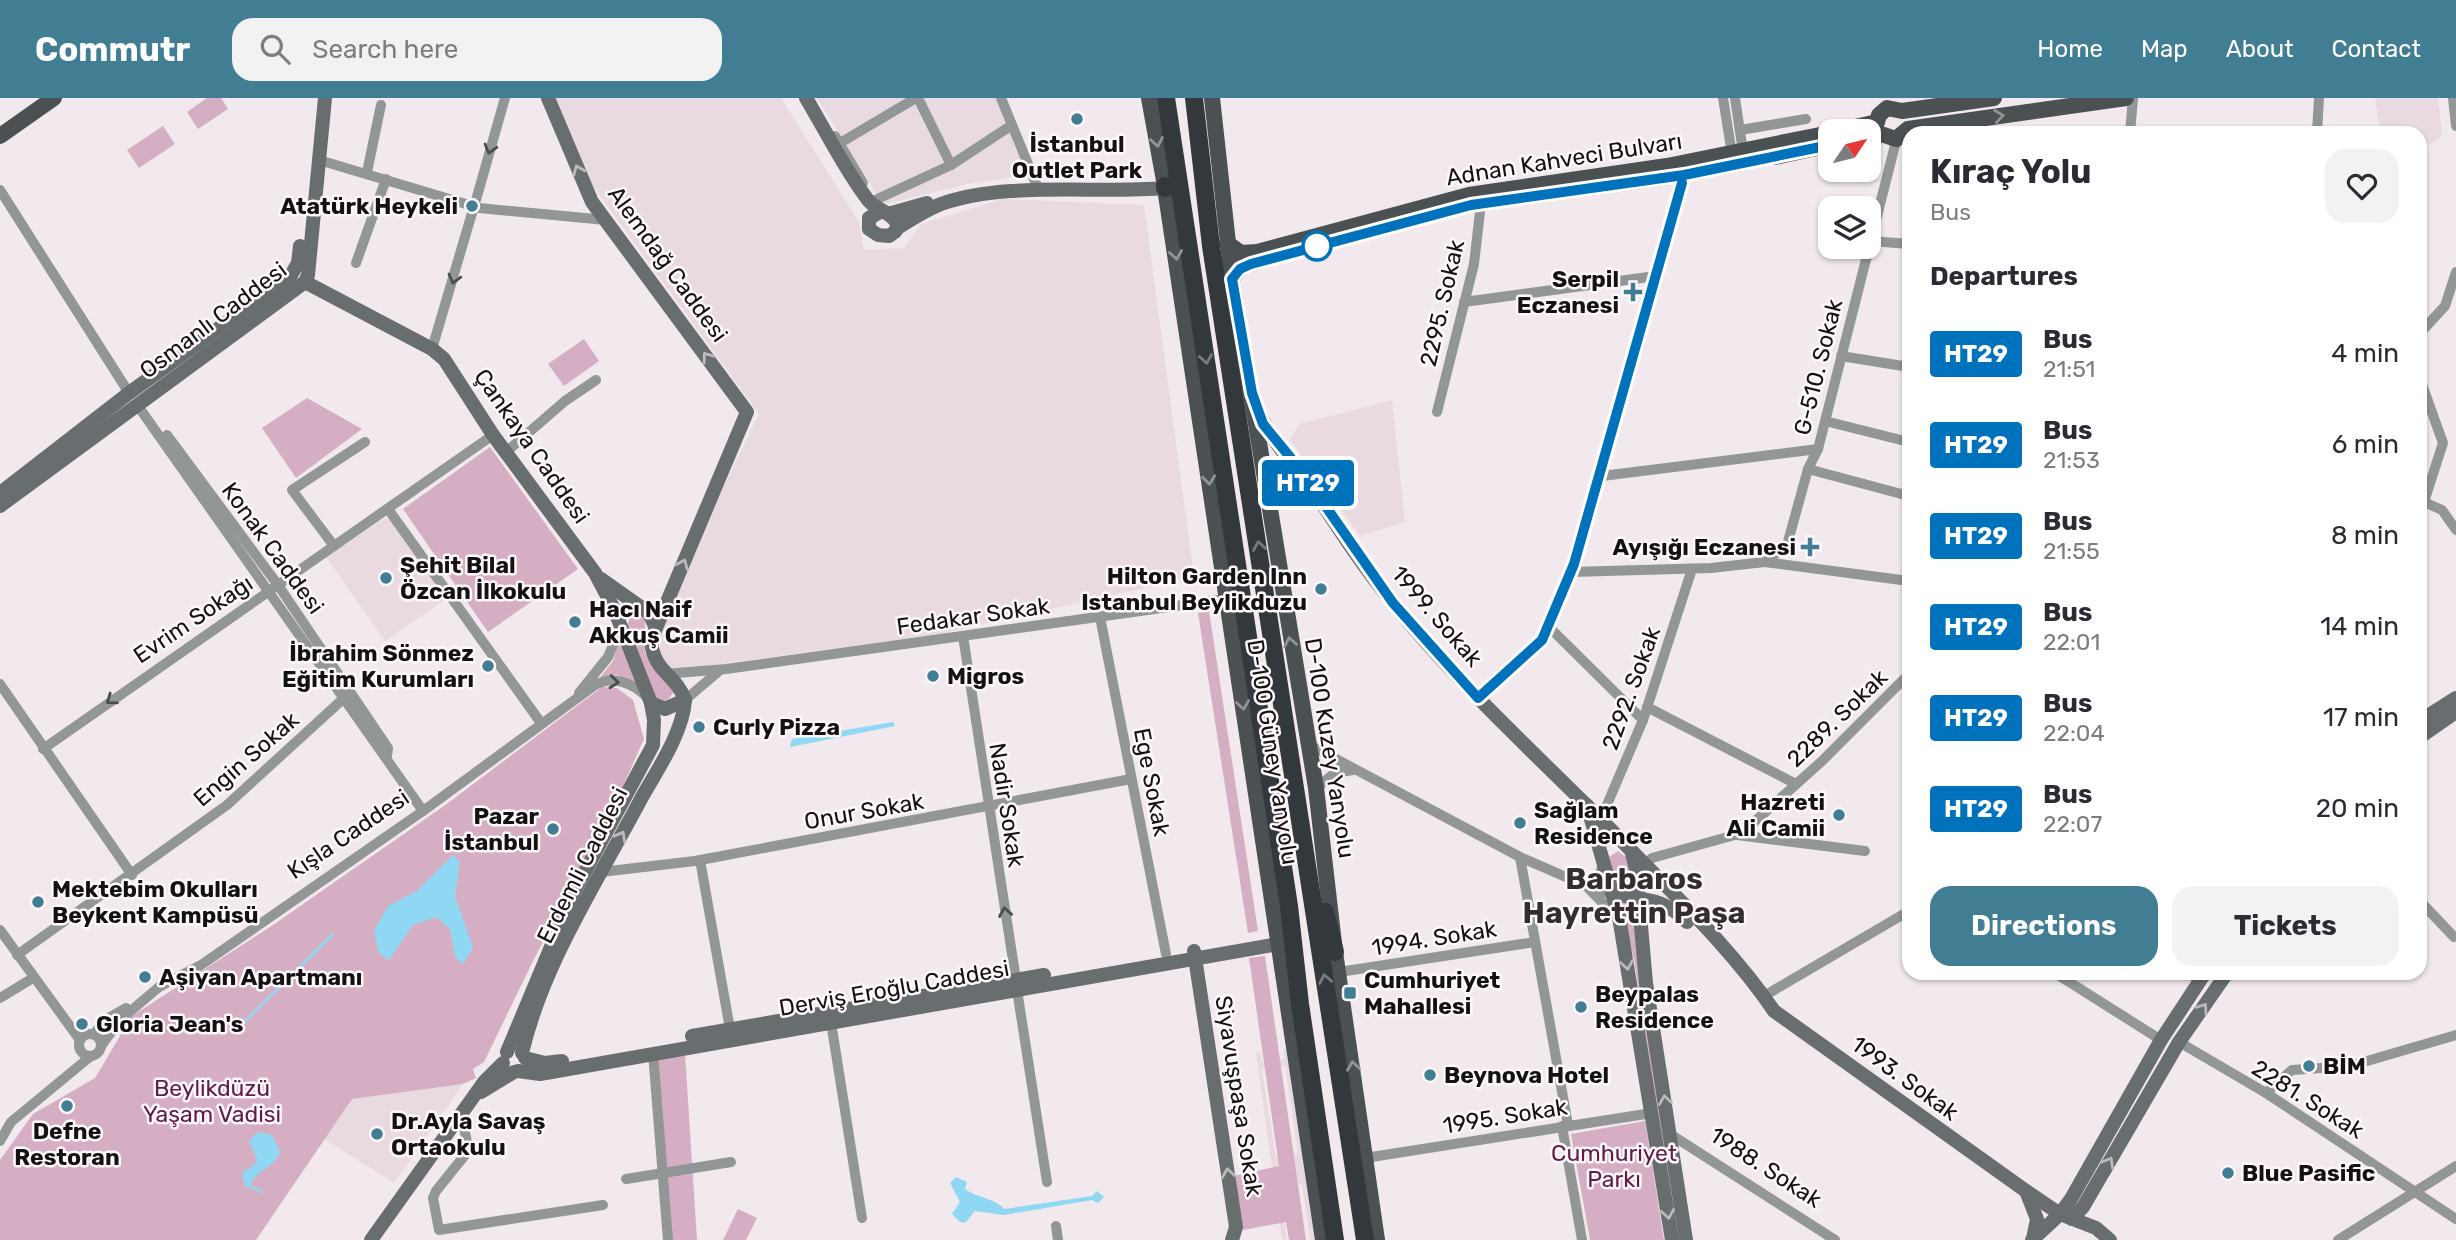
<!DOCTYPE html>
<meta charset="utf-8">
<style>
body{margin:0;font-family:Rubik,sans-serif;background:#f2f2f3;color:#2b2b33;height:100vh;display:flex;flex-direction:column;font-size:26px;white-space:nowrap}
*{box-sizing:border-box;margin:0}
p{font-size:23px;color:#7c7c81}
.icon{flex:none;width:38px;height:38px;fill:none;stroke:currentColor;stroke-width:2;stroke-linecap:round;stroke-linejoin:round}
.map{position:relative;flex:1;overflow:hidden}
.sheet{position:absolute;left:1902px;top:28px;width:525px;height:854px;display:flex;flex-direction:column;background:#fff;border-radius:21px;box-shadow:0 2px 5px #0004}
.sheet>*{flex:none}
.badge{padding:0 14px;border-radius:5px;font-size:24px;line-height:46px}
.needle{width:46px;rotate:55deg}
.buttons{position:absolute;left:1818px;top:21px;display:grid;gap:14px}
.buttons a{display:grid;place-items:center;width:63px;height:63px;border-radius:14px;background:#fff;box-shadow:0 2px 5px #0004;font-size:35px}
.map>.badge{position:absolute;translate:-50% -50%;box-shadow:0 0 0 4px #fff}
h2{padding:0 28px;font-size:26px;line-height:63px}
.round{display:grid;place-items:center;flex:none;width:74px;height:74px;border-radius:21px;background:#f2f2f3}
.headline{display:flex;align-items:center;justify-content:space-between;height:119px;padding:0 28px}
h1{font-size:33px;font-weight:700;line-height:52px}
.action{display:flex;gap:14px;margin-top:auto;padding:14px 28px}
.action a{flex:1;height:80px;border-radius:21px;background:#417e94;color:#fff;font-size:28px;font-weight:700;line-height:80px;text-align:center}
.action a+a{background:#f2f2f3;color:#2b2b33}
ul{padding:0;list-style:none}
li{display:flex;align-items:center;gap:21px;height:91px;padding:0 28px}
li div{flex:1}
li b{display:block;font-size:26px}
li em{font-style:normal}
li .badge{min-width:77px;font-weight:700;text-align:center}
header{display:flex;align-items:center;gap:42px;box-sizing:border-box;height:98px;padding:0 35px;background:#417e94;color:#fff}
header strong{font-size:33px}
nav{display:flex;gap:38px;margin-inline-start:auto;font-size:24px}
.search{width:490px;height:63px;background:#f2f2f3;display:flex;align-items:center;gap:18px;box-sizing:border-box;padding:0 24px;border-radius:21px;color:#7c7c81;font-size:26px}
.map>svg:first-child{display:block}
.built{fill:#e9dae1;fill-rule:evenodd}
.green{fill:#d5aec3}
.water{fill:#8ed8f4}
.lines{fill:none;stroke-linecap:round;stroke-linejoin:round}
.stream{stroke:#8ed8f4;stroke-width:2.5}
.street{stroke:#929697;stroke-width:10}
.secondary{stroke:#686d6f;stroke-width:14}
.primary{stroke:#4b5053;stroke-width:16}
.highway{stroke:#32383b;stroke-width:18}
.oneway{stroke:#939396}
.oneway2{stroke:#4c4d4e}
.oneway3{stroke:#bab9bc}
.oneway4{stroke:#797b7e}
.line-casing{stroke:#fff;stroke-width:16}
.line{stroke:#0072bc;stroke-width:10}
.poi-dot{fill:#417e94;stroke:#fef7fb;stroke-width:2.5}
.stop-dot{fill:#fff;stroke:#0072bc;stroke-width:3.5}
.labels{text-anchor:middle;stroke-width:5;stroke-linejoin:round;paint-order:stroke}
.poi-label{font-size:23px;font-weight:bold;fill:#131112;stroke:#fef7fb;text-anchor:start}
.street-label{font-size:23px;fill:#131112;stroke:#fef7fb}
.park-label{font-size:23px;fill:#601a46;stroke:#fef7fb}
.district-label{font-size:30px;font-weight:bold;fill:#332d30;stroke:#fef7fb}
</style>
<header>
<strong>Commutr</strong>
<div class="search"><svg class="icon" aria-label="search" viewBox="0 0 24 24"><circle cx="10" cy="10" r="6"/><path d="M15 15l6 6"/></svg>Search here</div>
<nav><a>Home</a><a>Map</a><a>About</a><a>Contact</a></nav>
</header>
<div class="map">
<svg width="2456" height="1142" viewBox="0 0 2456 1142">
<rect width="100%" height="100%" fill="#f1e9ed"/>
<g class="built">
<path d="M554 0H781L859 124 864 152 904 150 921 126 1002 101 1144 107 1194 479 939 536 676 572 666 568 660 555 661 530 704 429 759 316 592 87Z"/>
<path d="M817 0H996L1027 77 967 86 883 107Z"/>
<path d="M2375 0H2438L2442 36 2435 45 2420 47V35H2380Z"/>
<path d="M1392 302 1405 424 1360 438 1290 342 1299 326Z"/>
<path d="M385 420 394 425 446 501 385 543 326 459Z"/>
<path d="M1288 951 1315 1142H1310L1302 1086 1280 1090 1287 1142H1282L1256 955 1260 954 1262 964 1284 961 1283 952ZM1285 968 1298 1055 1276 1059 1262 972Z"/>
<path d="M463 986 394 1085 324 1041 352 1001Z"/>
</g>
<g class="green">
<path d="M207 0H221L228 11 198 31 187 14Z"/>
<path d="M163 28 175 46 139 70 127 52Z"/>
<path d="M584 241 599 263 564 288 548 266Z"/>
<path d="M307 300 362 331 296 380 262 330Z"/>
<path d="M490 349 578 471 488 534 403 411Z"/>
<path d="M1209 513 1258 833 1248 835 1198 515Z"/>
<path d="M638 515 643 517C649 531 641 542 646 556 651 571 666 580 674 594L666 604 656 601 627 527 631 518Z"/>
<path d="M619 544 637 587 616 577 599 581 613 563Z"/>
<path d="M602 589 617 590 633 602 644 641 611 715 534 861 484 964 473 971 476 980 463 986 352 1001 256 1142H0V1062L33 1016 95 980 132 918 270 829 444 708Z"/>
<path d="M1618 753 1628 761 1632 788 1622 791 1615 785 1609 759Z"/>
<path d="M1619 801 1635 802 1636 844 1678 1142H1675L1634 861Z"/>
<path d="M1265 858 1306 1142H1289L1286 1124 1243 1132 1234 1078 1279 1068 1249 860Z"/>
<path d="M685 956 697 1142H667L656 961Z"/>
<path d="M1645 1023 1664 1142H1590L1571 1036Z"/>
<path d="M738 1111 757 1120 746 1142H723Z"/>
</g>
<g class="water">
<path d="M893 624 895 628 790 649 792 641Z"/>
<path d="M453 757 460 763 455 798 473 850 463 866 455 859 450 831 436 819 413 827 389 862 379 855 374 833 388 808 417 793Z"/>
<path d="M258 1034 272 1037 280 1054C274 1071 256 1071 250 1088L245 1090 242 1075 254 1067 257 1061 249 1043Z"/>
<path d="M956 1079 967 1084 965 1091C977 1100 995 1100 1004 1111L1092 1098 1097 1093 1104 1099 1098 1105 1092 1102 1004 1117 975 1113 965 1125 960 1124 952 1116 960 1104 950 1085Z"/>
</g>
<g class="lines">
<g class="stream">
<path d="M239 929 333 836"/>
<path d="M250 1088 262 1094"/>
</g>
<g class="street">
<path d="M918 0 951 67"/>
<path d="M1001 0 1039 93"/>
<path d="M1723 0 1732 56"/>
<path d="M1735 0 1743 54"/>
<path d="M2453 0 2456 28"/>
<path d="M1740 32 1806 21"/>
<path d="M2130 35 2133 0"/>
<path d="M2317 35 2319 0"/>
<path d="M835 38 863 85"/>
<path d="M840 45 916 0"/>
<path d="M319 62 466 106"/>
<path d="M367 74 381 7"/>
<path d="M0 92 129 295"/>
<path d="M476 102 505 0"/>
<path d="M873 103 951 67 1012 27"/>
<path d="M479 110 606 122"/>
<path d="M1871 143 1909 146"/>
<path d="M356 165 386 81"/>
<path d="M1464 204 1656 178"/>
<path d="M2420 235 2445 208 2456 174"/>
<path d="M432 251 472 115"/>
<path d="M1841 258 1909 269"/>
<path d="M2420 281 2443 345 2424 404"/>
<path d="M138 308 423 713"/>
<path d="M1437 314 1474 166 1481 105"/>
<path d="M1825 323 1909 344"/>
<path d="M167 337 278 487 388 650 387 658"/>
<path d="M505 355 565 303 596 282"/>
<path d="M1808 371 1909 398"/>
<path d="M1602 378 1818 351 1895 47 1901 39"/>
<path d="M2420 406 2424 404 2442 412 2456 432"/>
<path d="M388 411 541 625"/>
<path d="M334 448 292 392 365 344"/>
<path d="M1765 464 1909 483"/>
<path d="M1571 474 1711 470 1765 464 1787 447 1808 371 1818 351"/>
<path d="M1100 519 1166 856"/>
<path d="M1548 528 1643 622"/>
<path d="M963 538 1016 882"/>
<path d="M665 576 726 571 1226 501"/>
<path d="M0 586 132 777"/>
<path d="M579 595 608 559 621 528"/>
<path d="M1478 600 1542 542 1574 466 1684 77"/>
<path d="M685 602 719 573"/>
<path d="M1647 609 1796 686"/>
<path d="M1308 646 1520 759 1598 793 1613 796"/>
<path d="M43 651 493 337"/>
<path d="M1316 690 1335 675 1353 672"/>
<path d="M1601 721 1643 622 1692 471"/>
<path d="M1737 737 1865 753"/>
<path d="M1520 759 1568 1027"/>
<path d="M700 762 730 931"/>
<path d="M1646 766 1652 760 1742 735 1822 663 1909 576"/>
<path d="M601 774 695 763 1131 681"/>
<path d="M1583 787 1598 780 1603 767"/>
<path d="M1589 791 1618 820"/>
<path d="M2420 803 2454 839"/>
<path d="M0 832 80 942"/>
<path d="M17 857 227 707 343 601"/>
<path d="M1339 874 1535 844"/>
<path d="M2055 875 2161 942"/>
<path d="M2188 875 2200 882"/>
<path d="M1017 892 1047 1084"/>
<path d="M1764 898 1909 813"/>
<path d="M0 900 33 880"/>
<path d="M831 924 862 1120"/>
<circle cx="90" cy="947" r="11"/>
<path d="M94 936 105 922 126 910"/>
<path d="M2179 944 2266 995 2456 1121"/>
<path d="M101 948 120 922 159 889 201 867 423 713 595 587C613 577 632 585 646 598"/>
<path d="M653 955 668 1142"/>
<path d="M2266 995 2292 972 2350 968 2456 937"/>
<path d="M461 1017 469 1052 436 1093 433 1100 439 1132 603 1107"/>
<path d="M1562 1028 1582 1142"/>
<path d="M1670 1036 1835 1142"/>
<path d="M0 1043 11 1024 91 958"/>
<path d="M1365 1060 1652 1015"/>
<path d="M626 1081 731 1064"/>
<path d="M1056 1128 1058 1142"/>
<path d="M2338 1142 2456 1068"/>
</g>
<g class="secondary">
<path d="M548 0 592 104 747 314 651 542C653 574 676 576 685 602"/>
<path d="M806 0C826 33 844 71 868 102 877 113 890 113 897 125L896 133 889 138 878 137 869 131V120L880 114"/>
<path d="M888 116 927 105"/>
<path d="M899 129C912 121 926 112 941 106 1006 83 1096 96 1165 90"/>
<path d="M305 184 432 251 444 261 493 337 595 475 614 511 651 605 654 622 653 647 574 794 507 954"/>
<path d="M1257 309C1269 343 1299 371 1319 401 1342 436 1365 471 1392 504 1462 591 1546 665 1623 744 1675 798 1732 851 1774 913L2026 1093"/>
<path d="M0 395 129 295 290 179 298 165 300 148"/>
<path d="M0 408 305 184 308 177 325 0"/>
<path d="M601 481 649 515 655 528"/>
<path d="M651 605 665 611 685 602"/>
<path d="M2420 623 2456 600"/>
<path d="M2420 639 2456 614"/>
<path d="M1587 707 1619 819 1672 1142"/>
<path d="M1631 752 1636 771 1646 885 1686 1142"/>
<path d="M1613 796C1645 803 1661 798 1687 824"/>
<path d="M1194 853 1236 1129 1232 1142"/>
<path d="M692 938 1044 877"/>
<path d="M522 955C543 865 599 781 642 699 658 671 683 634 685 602"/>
<path d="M525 960 545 965 562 963"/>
<path d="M518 973 540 976 1278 846"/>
<path d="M481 994 514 974"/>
<path d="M2072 1121 2083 1109 2179 944 2227 875"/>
<path d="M2033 1141 2037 1121 2026 1093 2060 1116 2096 1130 2110 1142"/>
<path d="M371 1142 484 984 503 965"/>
<path d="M2032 1142 2060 1116 2071 1101 2161 942 2205 875"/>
</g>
<g class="primary">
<path d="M1149 0 1165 88"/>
<path d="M1212 0 1232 181 1316 690 1335 854 1377 1142"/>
<path d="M1877 24 1879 17 1887 10 1902 13 1994 0"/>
<path d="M1838 33 1877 24"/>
<path d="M0 38 54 0"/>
<path d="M1869 39 1881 36 1896 41 1908 31 2126 0"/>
<path d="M1775 59 1830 47"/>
<path d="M1165 90 1323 1142"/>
<path d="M1488 104 1669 79 1742 65"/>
<path d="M1227 145 1241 155 1257 154 1469 97 1667 68 1830 35"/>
<path d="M1232 181 1242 169 1270 160"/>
</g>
<g class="highway">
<path d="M1166 0 1289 808 1300 906 1335 1142"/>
<path d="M1194 0 1211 148 1365 1142"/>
<path d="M1165 88V90"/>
<path d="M1325 814 1335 854"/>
</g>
</g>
<defs><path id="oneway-chevron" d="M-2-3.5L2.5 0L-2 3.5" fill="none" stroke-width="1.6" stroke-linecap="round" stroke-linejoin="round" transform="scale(1.75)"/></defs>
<g class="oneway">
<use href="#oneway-chevron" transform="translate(1999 18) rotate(-8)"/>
<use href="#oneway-chevron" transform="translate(1157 44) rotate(80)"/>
<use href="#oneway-chevron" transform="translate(1176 157) rotate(81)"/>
<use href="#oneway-chevron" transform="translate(1209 382) rotate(83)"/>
<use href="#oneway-chevron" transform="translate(1290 544) rotate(-100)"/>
<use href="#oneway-chevron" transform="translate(1243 607) rotate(81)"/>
<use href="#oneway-chevron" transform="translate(1353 968) rotate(-98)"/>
</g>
<g class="oneway2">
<use href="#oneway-chevron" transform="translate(490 51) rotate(106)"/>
<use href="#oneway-chevron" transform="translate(454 181) rotate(105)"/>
<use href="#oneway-chevron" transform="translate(614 584) rotate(5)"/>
<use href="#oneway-chevron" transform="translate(111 602) rotate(144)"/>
<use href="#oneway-chevron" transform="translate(1005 814) rotate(-100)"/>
</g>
<g class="oneway3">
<use href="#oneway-chevron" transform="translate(578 72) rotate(-113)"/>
<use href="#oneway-chevron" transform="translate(707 259) rotate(-126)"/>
<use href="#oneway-chevron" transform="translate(683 466) rotate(-67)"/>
<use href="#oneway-chevron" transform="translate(621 738) rotate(-61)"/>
<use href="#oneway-chevron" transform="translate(1627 867) rotate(81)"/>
<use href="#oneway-chevron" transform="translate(2203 910) rotate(-55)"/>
<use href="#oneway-chevron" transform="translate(1665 1002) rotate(-99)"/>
<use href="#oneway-chevron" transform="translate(2109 1064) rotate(-60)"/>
<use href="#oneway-chevron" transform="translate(1228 1075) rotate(-99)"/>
<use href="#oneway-chevron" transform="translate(1668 1116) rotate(81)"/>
</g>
<g class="oneway4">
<use href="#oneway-chevron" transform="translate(1206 261) rotate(81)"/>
<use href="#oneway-chevron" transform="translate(1259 448) rotate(-99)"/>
<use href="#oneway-chevron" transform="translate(1325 881) rotate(-101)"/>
</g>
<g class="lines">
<g class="line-casing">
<path id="line" d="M1682 85 1574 466 1542 542 1478 600 1393 505 1299 370 1263 326 1252 295 1232 181 1240 171 1251 166 1471 107 1684 77 1830 47"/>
</g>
<use href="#line" class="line"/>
</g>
<g class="poi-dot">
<circle cx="1077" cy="21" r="7"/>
<circle cx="472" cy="108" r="7"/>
<path d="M1629.5 183.5h7v7h7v7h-7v7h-7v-7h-7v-7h7z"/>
<path d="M1806.5 438.5h7v7h7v7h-7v7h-7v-7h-7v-7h7z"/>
<circle cx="386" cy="480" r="7"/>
<circle cx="1321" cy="491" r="7"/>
<circle cx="575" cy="524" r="7"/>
<circle cx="488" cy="568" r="7"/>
<circle cx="933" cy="578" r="7"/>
<circle cx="699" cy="629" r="7"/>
<circle cx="1839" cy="717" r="7"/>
<circle cx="1520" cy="725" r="7"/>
<circle cx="553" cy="731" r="7"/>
<circle cx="38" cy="804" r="7"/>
<circle cx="145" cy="879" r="7"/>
<rect x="1343" y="888" width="14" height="14" rx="3.5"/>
<circle cx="1581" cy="909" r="7"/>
<circle cx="82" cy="926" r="7"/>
<circle cx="2309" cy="968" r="7"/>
<circle cx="1430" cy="977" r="7"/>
<circle cx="67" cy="1008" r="7"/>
<circle cx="377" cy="1036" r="7"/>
<circle cx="2228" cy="1075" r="7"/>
</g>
<circle class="stop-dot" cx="1317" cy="148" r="14"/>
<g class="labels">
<g class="poi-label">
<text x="1077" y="54" text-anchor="middle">İstanbul<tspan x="1077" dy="26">Outlet Park</tspan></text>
<text x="458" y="116" text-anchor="end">Atatürk Heykeli</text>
<text x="1619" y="189" text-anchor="end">Serpil<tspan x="1619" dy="26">Eczanesi</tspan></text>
<text x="1796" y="457" text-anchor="end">Ayışığı Eczanesi</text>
<text x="400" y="475">Şehit Bilal<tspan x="400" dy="26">Özcan İlkokulu</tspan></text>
<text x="1307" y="486" text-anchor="end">Hilton Garden Inn<tspan x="1307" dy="26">Istanbul Beylikduzu</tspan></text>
<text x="589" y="519">Hacı Naif<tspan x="589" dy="26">Akkuş Camii</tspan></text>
<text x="474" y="563" text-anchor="end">İbrahim Sönmez<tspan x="474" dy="26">Eğitim Kurumları</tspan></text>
<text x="947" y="586">Migros</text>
<text x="713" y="637">Curly Pizza</text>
<text x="1825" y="712" text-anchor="end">Hazreti<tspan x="1825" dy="26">Ali Camii</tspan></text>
<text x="1534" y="720">Sağlam<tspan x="1534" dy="26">Residence</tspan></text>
<text x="539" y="726" text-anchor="end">Pazar<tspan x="539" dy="26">İstanbul</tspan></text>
<text x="52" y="799">Mektebim Okulları<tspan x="52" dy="26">Beykent Kampüsü</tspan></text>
<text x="159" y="887">Aşiyan Apartmanı</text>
<text x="1364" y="890">Cumhuriyet<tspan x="1364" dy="26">Mahallesi</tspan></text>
<text x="1595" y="904">Beypalas<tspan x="1595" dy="26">Residence</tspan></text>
<text x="96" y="934">Gloria Jean's</text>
<text x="2323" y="976">BİM</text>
<text x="1444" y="985">Beynova Hotel</text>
<text x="391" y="1031">Dr.Ayla Savaş<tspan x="391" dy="26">Ortaokulu</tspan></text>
<text x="67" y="1041" text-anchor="middle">Defne<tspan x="67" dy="26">Restoran</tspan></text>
<text x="2242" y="1083">Blue Pasific</text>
</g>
<g class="street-label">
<text transform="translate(1564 61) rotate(-9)" y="8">Adnan Kahveci Bulvarı</text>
<text transform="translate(668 166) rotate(54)" y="8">Alemdağ Caddesi</text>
<text transform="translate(1442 205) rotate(-77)" y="8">2295. Sokak</text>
<text transform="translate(213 222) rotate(-37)" y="8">Osmanlı Caddesi</text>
<text transform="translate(1818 269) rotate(-76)" y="8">G-510. Sokak</text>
<text transform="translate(532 348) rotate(55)" y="8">Çankaya Caddesi</text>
<text transform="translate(273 450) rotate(54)" y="8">Konak Caddesi</text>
<text transform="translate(973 518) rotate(-8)" y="8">Fedakar Sokak</text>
<text transform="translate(1437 518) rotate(49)" y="8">1999. Sokak</text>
<text transform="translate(193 521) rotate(-34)" y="8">Evrim Sokağı</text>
<text transform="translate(1631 590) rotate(-70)" y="8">2292. Sokak</text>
<text transform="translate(1837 620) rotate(-44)" y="8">2289. Sokak</text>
<text transform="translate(1330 650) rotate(81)" y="8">D-100 Kuzey Yanyolu</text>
<text transform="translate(1273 654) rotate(81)" y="8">D-100 Güney Yanyolu</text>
<text transform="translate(246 661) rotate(-41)" y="8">Engin Sokak</text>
<text transform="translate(1152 684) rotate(79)" y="8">Ege Sokak</text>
<text transform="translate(1007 707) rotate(81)" y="8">Nadir Sokak</text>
<text transform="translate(864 713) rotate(-10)" y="8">Onur Sokak</text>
<text transform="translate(348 736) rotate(-34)" y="8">Kışla Caddesi</text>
<text transform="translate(582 767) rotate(-63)" y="8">Erdemli Caddesi</text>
<text transform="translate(1434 840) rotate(-9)" y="8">1994. Sokak</text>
<text transform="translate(894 890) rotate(-10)" y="8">Derviş Eroğlu Caddesi</text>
<text transform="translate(1905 980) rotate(36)" y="8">1993. Sokak</text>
<text transform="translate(1239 998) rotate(81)" y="8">Siyavuşpaşa Sokak</text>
<text transform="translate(2308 1001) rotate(32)" y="8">2281. Sokak</text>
<text transform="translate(1505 1018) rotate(-9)" y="8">1995. Sokak</text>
<text transform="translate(1766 1069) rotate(33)" y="8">1988. Sokak</text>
</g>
<g class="park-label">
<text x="212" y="998">Beylikdüzü<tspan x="212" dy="26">Yaşam Vadisi</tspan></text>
<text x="1614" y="1063">Cumhuriyet<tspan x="1614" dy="26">Parkı</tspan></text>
</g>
<g class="district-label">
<text x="1634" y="791">Barbaros<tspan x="1634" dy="34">Hayrettin Paşa</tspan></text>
</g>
</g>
</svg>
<div class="buttons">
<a><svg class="needle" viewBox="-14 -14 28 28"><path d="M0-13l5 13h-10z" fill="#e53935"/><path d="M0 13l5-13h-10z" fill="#7c7c81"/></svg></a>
<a><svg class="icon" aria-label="layers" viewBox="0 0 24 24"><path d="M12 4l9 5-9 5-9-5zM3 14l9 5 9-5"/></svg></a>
</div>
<b class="badge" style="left:1308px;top:385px;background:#0072bc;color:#fff">HT29</b>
<section class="sheet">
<div class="headline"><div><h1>Kıraç Yolu</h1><p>Bus</p></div><a class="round"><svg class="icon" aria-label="heart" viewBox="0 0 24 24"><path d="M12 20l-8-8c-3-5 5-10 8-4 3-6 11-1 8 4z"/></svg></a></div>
<h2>Departures</h2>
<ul>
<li><span class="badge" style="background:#0072bc;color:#fff">HT29</span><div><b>Bus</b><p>21:51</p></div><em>4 min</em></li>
<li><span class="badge" style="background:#0072bc;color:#fff">HT29</span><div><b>Bus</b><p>21:53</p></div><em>6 min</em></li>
<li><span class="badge" style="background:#0072bc;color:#fff">HT29</span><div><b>Bus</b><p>21:55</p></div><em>8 min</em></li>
<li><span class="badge" style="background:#0072bc;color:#fff">HT29</span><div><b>Bus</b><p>22:01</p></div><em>14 min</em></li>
<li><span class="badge" style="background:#0072bc;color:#fff">HT29</span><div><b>Bus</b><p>22:04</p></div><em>17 min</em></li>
<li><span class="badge" style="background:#0072bc;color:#fff">HT29</span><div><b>Bus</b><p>22:07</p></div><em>20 min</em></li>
</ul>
<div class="action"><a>Directions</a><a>Tickets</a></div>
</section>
</div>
